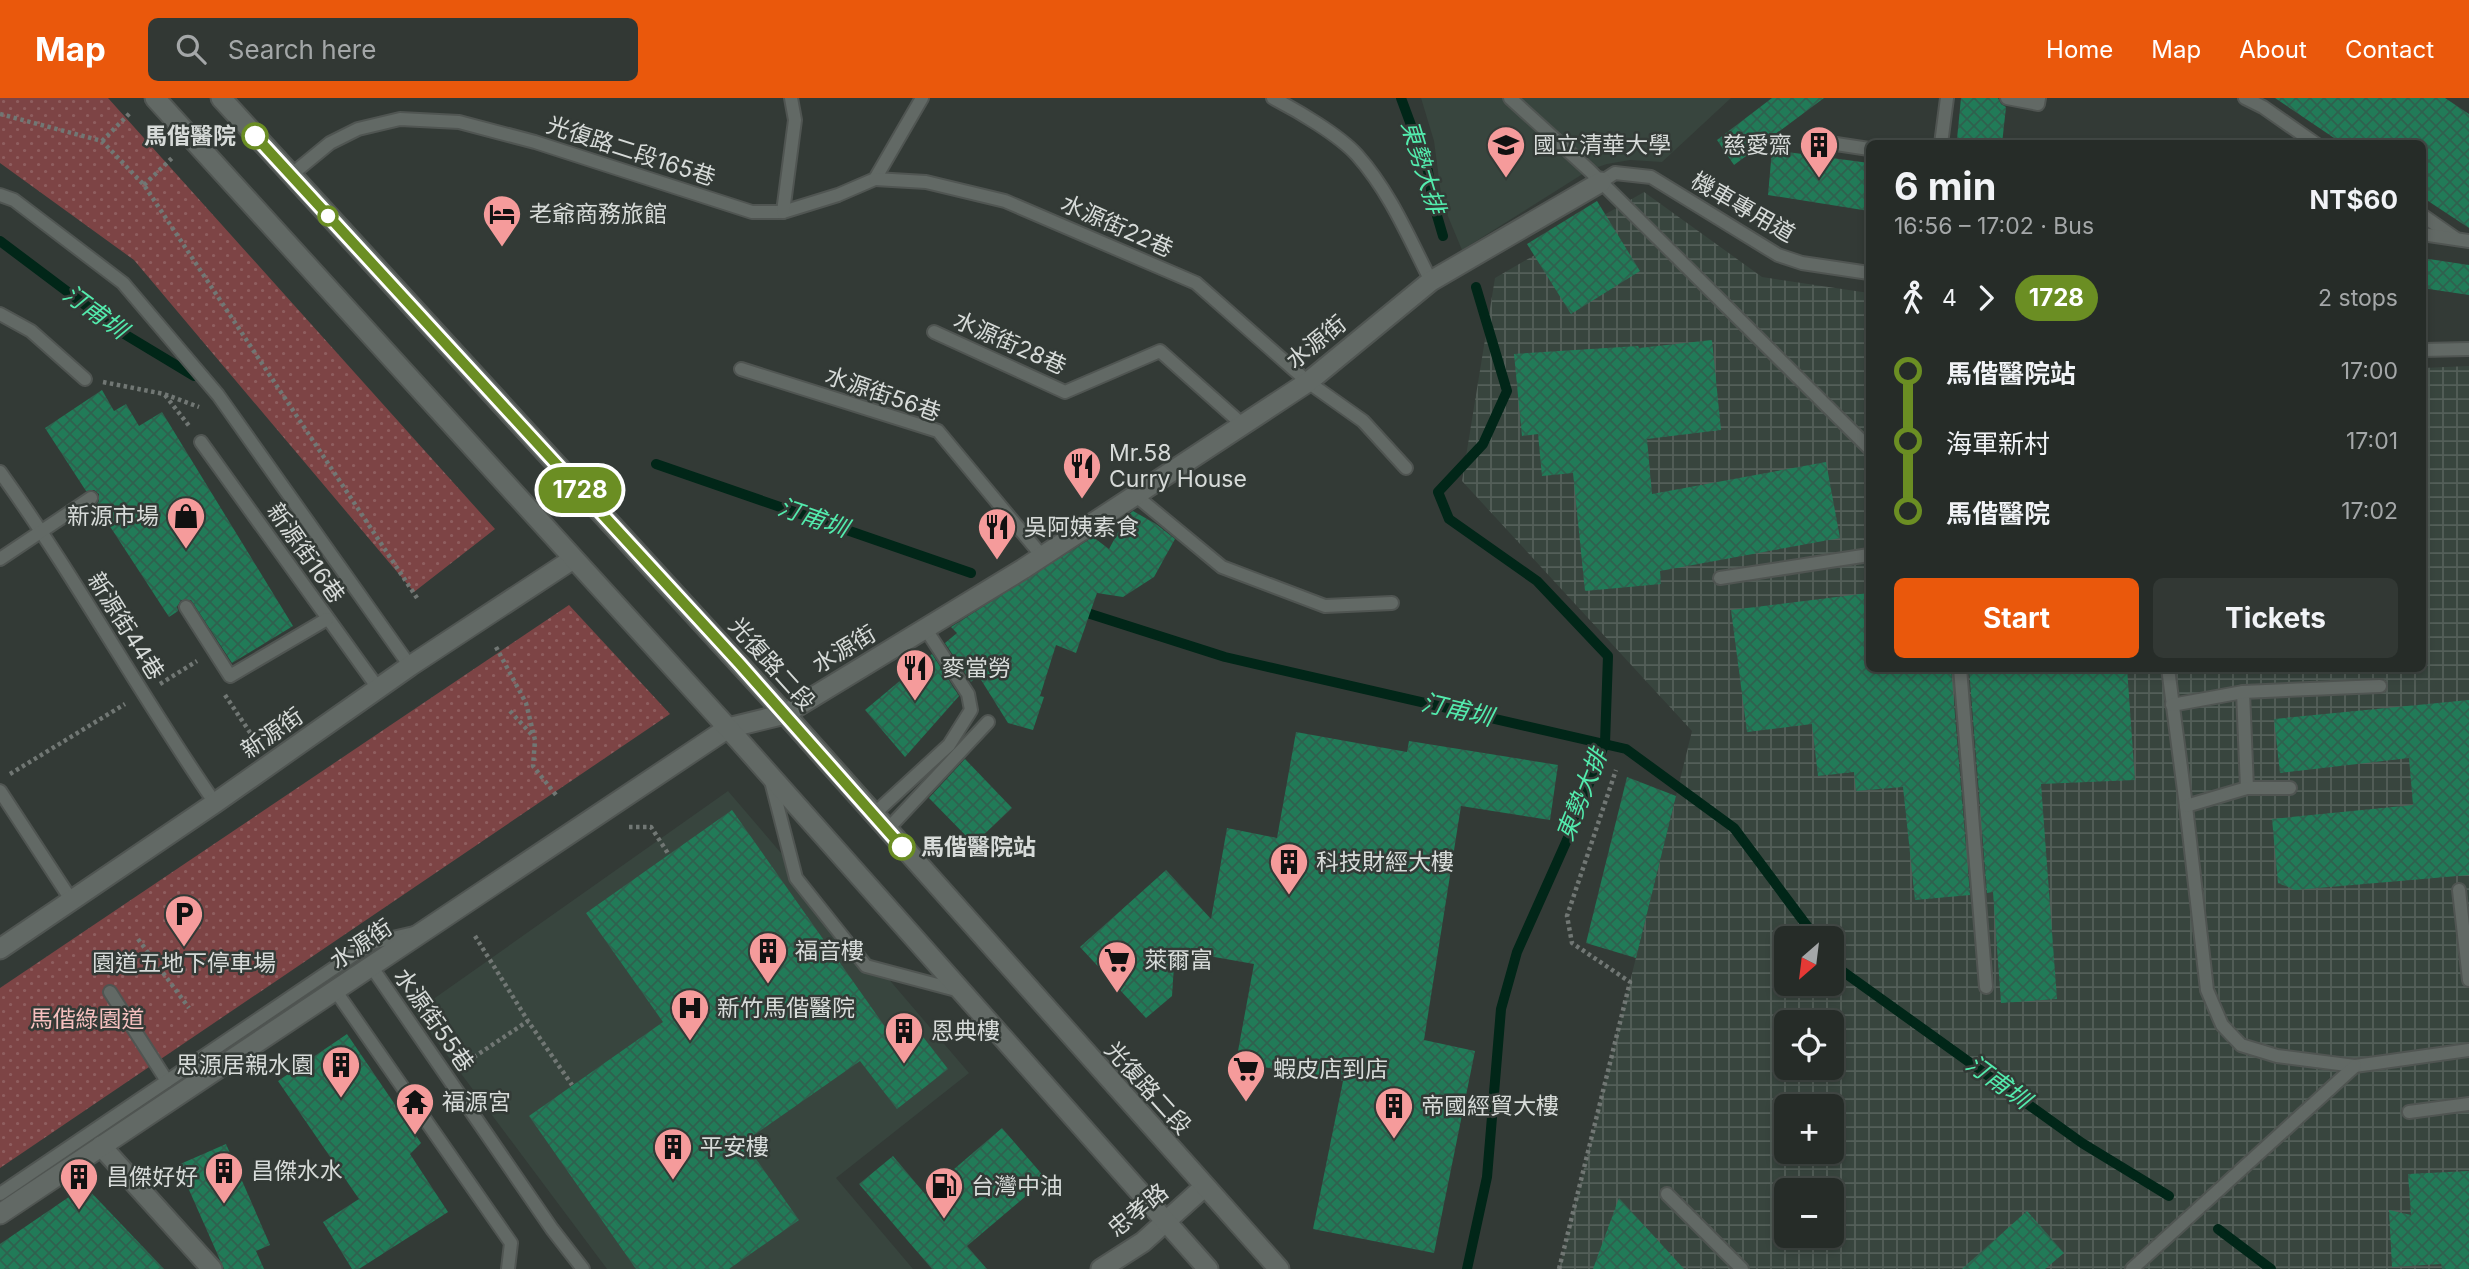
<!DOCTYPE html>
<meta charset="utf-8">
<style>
body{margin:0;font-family:Inter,"Noto Sans TC",sans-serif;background:#323834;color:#f1f3f6;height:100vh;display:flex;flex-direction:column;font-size:26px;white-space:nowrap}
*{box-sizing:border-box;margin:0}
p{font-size:23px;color:#a4a7a8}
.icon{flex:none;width:38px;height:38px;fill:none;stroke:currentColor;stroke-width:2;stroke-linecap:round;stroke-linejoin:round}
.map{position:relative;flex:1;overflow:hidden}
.sheet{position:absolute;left:1866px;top:42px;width:560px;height:532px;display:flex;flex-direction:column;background:#262c28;border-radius:10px;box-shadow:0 4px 10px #0003,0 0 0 2px #424845}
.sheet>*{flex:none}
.badge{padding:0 14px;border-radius:23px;font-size:24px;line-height:46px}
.needle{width:46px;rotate:208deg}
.buttons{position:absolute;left:1774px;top:828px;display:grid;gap:14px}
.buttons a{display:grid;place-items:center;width:70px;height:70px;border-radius:10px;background:#262c28;box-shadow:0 4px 10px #0003,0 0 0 2px #424845;font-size:35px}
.map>.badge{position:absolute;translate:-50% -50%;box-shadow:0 0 0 4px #fff}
.legs{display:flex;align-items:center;gap:10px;height:77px;padding:0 28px;font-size:23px}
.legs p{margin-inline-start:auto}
.head{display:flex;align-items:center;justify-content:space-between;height:119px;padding:0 28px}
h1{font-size:38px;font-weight:700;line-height:52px}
.cta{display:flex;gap:14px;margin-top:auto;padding:14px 28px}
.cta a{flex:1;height:80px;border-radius:10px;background:#ea580c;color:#fff;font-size:28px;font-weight:700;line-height:80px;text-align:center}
.cta a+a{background:#323834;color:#f1f3f6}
ul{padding:0 28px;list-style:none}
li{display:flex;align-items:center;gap:24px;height:70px;font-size:26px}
li i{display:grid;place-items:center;width:10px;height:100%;margin:0 9px;background:currentColor}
li i::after{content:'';width:18px;height:18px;margin:-9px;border:5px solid;border-radius:50%;background:#262c28}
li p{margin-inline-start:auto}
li:first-child i{background:linear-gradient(#0000 50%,currentColor 0)}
li:last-child i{background:linear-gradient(currentColor 50%,#0000 0)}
header{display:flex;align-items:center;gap:42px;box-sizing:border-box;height:98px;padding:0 35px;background:#ea580c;color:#fff}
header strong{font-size:33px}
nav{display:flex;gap:38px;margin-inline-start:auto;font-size:24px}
.search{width:490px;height:63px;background:#323834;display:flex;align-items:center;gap:18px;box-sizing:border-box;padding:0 24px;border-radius:10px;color:#a4a7a8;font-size:26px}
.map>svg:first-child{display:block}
.built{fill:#38453e}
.industrial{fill:url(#industrial-grid);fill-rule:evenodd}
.park{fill:url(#park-dots)}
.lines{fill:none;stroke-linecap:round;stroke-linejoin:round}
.stream{stroke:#012618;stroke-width:10}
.building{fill:url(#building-cross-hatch)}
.service-casing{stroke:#505552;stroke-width:16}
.minor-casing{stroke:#505552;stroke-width:23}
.tertiary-casing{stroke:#505552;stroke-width:23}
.secondary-casing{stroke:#505552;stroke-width:23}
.path{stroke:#717774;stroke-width:4.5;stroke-dasharray:3.5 3.5;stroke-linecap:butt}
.service{stroke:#626965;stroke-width:12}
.minor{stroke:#626965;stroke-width:19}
.tertiary{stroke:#626965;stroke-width:19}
.secondary{stroke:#626965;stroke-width:19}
.line-1-casing{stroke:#fff;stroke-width:16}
.line-1{stroke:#6b8e23;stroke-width:10}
.stop-1-dot{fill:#fff;stroke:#6b8e23;stroke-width:3.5}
.labels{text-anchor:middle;stroke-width:5;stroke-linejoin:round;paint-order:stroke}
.stop-label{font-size:23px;font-weight:bold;fill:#d7dbd9;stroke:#333a36;text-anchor:end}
.poi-label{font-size:23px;fill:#d7dbd9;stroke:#333a36;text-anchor:start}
.street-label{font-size:23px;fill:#d7dbd9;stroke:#333a36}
.park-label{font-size:23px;fill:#f6c0bf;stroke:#333a36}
.water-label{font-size:24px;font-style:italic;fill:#53ebad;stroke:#333a36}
</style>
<header>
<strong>Map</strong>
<div class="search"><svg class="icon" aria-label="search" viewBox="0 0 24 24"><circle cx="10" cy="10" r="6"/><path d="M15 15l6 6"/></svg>Search here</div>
<nav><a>Home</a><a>Map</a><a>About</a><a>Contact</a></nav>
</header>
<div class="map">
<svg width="2469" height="1171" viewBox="0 0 2469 1171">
<defs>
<pattern id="industrial-grid" width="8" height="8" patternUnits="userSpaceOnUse" patternTransform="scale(1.75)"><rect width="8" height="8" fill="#38453e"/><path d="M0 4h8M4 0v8" fill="none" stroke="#545f59"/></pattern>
<pattern id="park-dots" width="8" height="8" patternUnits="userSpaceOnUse" patternTransform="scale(1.75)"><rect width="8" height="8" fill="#7d4445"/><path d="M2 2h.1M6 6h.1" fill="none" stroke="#8f5e5f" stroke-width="1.8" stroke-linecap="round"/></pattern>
<pattern id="building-cross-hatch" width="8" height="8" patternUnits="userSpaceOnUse" patternTransform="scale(1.75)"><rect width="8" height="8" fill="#217b58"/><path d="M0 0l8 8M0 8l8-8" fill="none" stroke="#2f614e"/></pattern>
</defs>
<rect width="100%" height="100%" fill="#333a36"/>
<g class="built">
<path d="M1421 0H1731L1662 64 1630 62 1607 66 1589 72 1462 152 1442 104 1434 43Z"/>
<path d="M728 693 969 975 836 1080 913 1171H607L415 914Z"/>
</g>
<path class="industrial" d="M1644 94 1762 179 1869 195V570H2422V270L2469 268V1171H1559L1692 633 1462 383 1495 180ZM1787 840H1832V886H1787ZM1787 924H1832V970H1787ZM1787 1008H1832V1054H1787ZM1787 1092H1832V1138H1787Z"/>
<g class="park">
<path d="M0 0H108L495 431 414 494 134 162 0 65Z"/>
<path d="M569 507 670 616 0 1070V890Z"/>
</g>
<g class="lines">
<g class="stream">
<path d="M1401 0 1428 73 1433 104 1443 138"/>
<path d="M0 143 121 234 194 278"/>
<path d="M656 366 971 475"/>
<path d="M1078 512 1225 559 1626 651 1734 730 1816 840"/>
<path d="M1832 862 1838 870 2082 1045 2169 1098"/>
<path d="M2218 1131 2271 1171"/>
<path d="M1467 1171 1487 1079 1501 911 1517 854 1567 742 1605 645 1608 558 1537 483 1449 421 1438 394 1483 346 1507 293 1476 189"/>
</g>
</g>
<g class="building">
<path d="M1772 0H1824L1734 67 1717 42Z"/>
<path d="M1961 0H1998L2001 6 2006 9 2002 46 1957 41Z"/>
<path d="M2275 0H2445L2469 16V130L2422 99V46H2343Z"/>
<path d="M1772 52 1869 65V113L1768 97Z"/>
<path d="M1597 103 1640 173 1571 216 1527 146Z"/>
<path d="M2422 160 2469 167V197L2422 190Z"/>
<path d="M1712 242 1721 332 1647 341 1652 396 1826 364 1840 440 1660 473 1661 486 1585 493 1573 375 1542 378 1538 336 1522 338 1514 256 1638 248 1639 250Z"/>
<path d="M102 292 114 313 126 306 139 328 162 314 293 528 232 565 191 502H181L177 509 178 513 169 519 96 407 99 403V396L94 392 86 393 45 330Z"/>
<path d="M1133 413 1156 426 1175 441 1154 479 1123 499 1097 495 1076 555 1056 547 1040 598 1044 599 1033 632 1008 625 978 577 971 584 945 545 957 535 951 529 1093 439 1109 451 1127 418Z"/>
<path d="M1869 495V570H1951L1970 797 1915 802 1903 689 1856 693 1854 674 1818 678 1812 626 1747 634 1731 512Z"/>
<path d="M932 556 959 598 905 659 865 612Z"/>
<path d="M1969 570H2127L2135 682 2041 686 2057 901 2001 905 1993 794 1987 795Z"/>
<path d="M2469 602V777L2295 792 2278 785 2272 721 2413 707 2409 660 2280 675 2274 621Z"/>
<path d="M1296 634 1407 654 1409 643 1558 667 1550 722 1461 708 1424 942 1475 953 1434 1155 1313 1131 1343 983 1236 964 1254 866 1175 852 1172 898 1146 920 1080 849 1166 772 1211 821 1227 730 1277 740Z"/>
<path d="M965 661 1012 710 974 746 929 700Z"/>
<path d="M1627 679 1676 698 1636 860 1586 845Z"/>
<path d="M732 712 893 940 913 926 948 971 897 1011 860 963 744 1044 799 1122 729 1171H636L529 1018 663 924 586 815Z"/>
<path d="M347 936 421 1045 410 1056 448 1114 359 1171H352L323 1124 359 1101 278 983Z"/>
<path d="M1002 1030 1046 1081 967 1148 987 1171H932L859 1086 893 1058 925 1096Z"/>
<path d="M226 1046 270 1147 256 1153 264 1171H224L178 1067Z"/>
<path d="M2469 1073V1171H2442L2441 1166 2392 1169 2389 1112 2411 1117 2408 1076Z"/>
<path d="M85 1088 164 1171H0V1146Z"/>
<path d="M1619 1100 1684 1171H1593Z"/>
<path d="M2027 1113 2064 1155 2045 1171H1962Z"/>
</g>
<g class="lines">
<g class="service-casing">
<g id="service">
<path d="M1273 0C1298 13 1339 37 1357 57 1390 94 1409 140 1431 183"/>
<path d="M1510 0 1589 72 1869 350"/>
<path d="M2007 0 2038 6 2039 0"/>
<path d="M2245 0 2263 9 2316 46"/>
<path d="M1810 42 1869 51"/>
<path d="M1941 46 1947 0"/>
<path d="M291 77 330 45 358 31 400 21 459 24 535 44 752 114H783L838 97 875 81 922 0"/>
<path d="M875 81 926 84 1005 103 1196 185 1308 284 1363 323 1406 370"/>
<path d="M1601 84 1615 75 1651 79 1778 157 1802 165 1869 175"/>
<path d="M0 97 14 102 123 185 218 297 410 568"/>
<path d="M783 114 795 22 791 0"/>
<path d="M2422 117 2455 140"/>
<path d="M2422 136 2469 143"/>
<path d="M0 216 31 233 85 281"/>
<path d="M934 234 1065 294 1160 253 1243 327"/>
<path d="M2422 252 2469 251"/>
<path d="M741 271 938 333 1042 458"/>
<path d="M201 344 378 590"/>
<path d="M0 374C77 481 140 597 215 705"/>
<path d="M1135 397 1222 469 1325 508 1392 505"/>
<path d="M0 461 91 400"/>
<path d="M1720 480 1869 457"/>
<path d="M186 509 230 578 327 521"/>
<path d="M1960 570 1986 889"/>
<path d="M2168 570 2186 708 2207 892 2222 927 2241 947 2277 958 2355 968 2469 952"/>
<path d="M2243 594 2247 690"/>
<path d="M2172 607 2243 594 2380 588"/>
<path d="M771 683 796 780 866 868 960 893"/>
<path d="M0 693 72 803"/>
<path d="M2186 708 2247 690H2290"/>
<path d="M873 717 949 647 971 612 968 596 925 530"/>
<path d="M887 732 988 624"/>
<path d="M2459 792 2469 882"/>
<path d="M371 868 552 1131 583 1171"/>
<path d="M335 892 511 1145 508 1171"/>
<path d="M110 894 167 983"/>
<path d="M2409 1014 2469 1006"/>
<path d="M0 1096 371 845 414 835"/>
<path d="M1667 1096 1742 1171"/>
<path d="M2132 1171 2355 968"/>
</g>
</g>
<g class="minor-casing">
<g id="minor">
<path d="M0 851 215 705 410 568 573 461"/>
<path d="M101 1048 212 1171"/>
<path d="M0 1116 728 630 785 616 1023 471 1308 284 1431 183 1601 84"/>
</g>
</g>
<g class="tertiary-casing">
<path id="tertiary" d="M1101 1171 1143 1144 1204 1089"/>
</g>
<g class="secondary-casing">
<g id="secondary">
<path d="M155 0 728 630 1208 1171"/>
<path d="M221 0 785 616 1279 1171"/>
</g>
</g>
<g class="path">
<path d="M0 16 102 43 144 87 419 503"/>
<path d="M102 43 130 15"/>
<path d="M144 87 172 60"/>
<path d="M103 284 164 296 199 309"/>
<path d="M165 297 190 329"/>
<path d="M496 549 526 605 535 642 533 668 556 697"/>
<path d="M160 586 197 563"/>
<path d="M225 597 257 645"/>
<path d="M510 613 533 638"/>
<path d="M10 676 125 606"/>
<path d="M629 729H651L669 757"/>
<path d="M475 838 528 923 572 987"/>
<path d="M138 841 189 910"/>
<path d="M462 967 528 923"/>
<path d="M1559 1171 1630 884 1572 845 1567 818 1616 672"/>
</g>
<use href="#service" class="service"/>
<use href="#minor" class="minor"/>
<use href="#tertiary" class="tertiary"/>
<use href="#secondary" class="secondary"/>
</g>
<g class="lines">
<g class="line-1-casing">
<path id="line-1" d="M255 38 739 565 902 749"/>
</g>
<use href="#line-1" class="line-1"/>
</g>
<defs>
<g id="university-pin" transform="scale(2.0125)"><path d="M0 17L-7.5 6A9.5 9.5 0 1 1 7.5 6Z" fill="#f59b9b" stroke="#333a36"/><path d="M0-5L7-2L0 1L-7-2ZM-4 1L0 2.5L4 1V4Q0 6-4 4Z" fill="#111"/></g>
<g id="building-pin" transform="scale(2.0125)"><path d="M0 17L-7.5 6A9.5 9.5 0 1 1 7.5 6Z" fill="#f59b9b" stroke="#333a36"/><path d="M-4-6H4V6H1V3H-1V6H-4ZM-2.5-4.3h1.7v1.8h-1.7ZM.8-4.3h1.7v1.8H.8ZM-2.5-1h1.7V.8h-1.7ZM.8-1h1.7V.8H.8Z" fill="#111"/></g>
<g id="hotel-pin" transform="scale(2.0125)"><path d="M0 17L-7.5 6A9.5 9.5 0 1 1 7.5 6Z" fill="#f59b9b" stroke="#333a36"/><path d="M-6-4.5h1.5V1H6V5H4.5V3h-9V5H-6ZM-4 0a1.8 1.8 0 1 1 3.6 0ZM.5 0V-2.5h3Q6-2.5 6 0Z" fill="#111"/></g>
<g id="restaurant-pin" transform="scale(2.0125)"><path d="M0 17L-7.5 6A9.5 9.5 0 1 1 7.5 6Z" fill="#f59b9b" stroke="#333a36"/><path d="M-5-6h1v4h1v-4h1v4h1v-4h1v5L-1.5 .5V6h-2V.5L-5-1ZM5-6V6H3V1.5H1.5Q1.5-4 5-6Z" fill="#111"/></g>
<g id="shop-pin" transform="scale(2.0125)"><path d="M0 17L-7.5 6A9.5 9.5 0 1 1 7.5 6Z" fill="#f59b9b" stroke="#333a36"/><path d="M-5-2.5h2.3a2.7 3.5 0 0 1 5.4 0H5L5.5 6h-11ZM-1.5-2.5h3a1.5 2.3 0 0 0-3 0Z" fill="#111"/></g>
<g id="parking-pin" transform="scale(2.0125)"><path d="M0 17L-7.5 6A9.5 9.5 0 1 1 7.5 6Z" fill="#f59b9b" stroke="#333a36"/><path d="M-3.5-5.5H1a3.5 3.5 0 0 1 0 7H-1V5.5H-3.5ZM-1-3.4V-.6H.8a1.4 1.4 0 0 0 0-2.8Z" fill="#111"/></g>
<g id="supermarket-pin" transform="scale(2.0125)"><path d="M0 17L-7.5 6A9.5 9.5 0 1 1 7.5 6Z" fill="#f59b9b" stroke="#333a36"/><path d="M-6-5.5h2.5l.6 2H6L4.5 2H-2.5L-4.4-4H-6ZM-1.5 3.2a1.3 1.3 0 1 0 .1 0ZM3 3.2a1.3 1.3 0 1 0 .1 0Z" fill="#111"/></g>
<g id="hospital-pin" transform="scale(2.0125)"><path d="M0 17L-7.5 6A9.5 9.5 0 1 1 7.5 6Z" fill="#f59b9b" stroke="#333a36"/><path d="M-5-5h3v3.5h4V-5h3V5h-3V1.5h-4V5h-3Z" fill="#111"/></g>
<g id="temple-pin" transform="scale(2.0125)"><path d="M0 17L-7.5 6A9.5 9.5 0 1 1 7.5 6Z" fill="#f59b9b" stroke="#333a36"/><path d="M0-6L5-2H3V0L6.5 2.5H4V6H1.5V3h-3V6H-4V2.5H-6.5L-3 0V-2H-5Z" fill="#111"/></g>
<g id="fuel-pin" transform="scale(2.0125)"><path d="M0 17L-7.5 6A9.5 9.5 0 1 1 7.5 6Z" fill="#f59b9b" stroke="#333a36"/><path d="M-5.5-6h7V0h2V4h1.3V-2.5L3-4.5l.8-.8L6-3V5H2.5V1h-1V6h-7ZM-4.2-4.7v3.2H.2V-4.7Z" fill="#111"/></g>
</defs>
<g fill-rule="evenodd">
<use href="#university-pin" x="1506" y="47"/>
<use href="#building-pin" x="1819" y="47"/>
<use href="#hotel-pin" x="502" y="116"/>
<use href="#restaurant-pin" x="1082" y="368"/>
<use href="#shop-pin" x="186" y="418"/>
<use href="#restaurant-pin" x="997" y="429"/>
<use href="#restaurant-pin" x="915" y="570"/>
<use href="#building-pin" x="1289" y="764"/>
<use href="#parking-pin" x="184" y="816"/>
<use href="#building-pin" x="768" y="853"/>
<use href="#supermarket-pin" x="1117" y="862"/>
<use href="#hospital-pin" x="690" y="910"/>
<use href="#building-pin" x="904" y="933"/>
<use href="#building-pin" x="341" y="967"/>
<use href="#supermarket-pin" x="1246" y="971"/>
<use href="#temple-pin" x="415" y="1004"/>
<use href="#building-pin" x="1394" y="1008"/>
<use href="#building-pin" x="673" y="1049"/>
<use href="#building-pin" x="224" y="1073"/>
<use href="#building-pin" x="79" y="1079"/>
<use href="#fuel-pin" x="944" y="1088"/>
</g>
<g class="stop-1-dot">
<circle cx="255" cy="38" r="12"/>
<circle cx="328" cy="118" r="9"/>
<circle cx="902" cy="749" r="12"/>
</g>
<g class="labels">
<g class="stop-label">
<text x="236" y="46">馬偕醫院</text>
<text x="921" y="757" text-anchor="start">馬偕醫院站</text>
</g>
<g class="poi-label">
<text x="1533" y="55">國立清華大學</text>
<text x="1792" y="55" text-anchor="end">慈愛齋</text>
<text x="529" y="124">老爺商務旅館</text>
<text x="1109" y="363">Mr.58<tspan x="1109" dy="26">Curry House</tspan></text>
<text x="159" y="426" text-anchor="end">新源市場</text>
<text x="1024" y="437">吳阿姨素食</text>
<text x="942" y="578">麥當勞</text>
<text x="1316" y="772">科技財經大樓</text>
<text x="795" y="861">福音樓</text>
<text x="1144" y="870">萊爾富</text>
<text x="184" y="873" text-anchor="middle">園道五地下停車場</text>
<text x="717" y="918">新竹馬偕醫院</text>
<text x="931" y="941">恩典樓</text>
<text x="314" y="975" text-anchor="end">思源居親水園</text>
<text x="1273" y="979">蝦皮店到店</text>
<text x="442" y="1012">福源宮</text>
<text x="1421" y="1016">帝國經貿大樓</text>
<text x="700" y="1057">平安樓</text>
<text x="251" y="1081">昌傑水水</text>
<text x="106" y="1087">昌傑好好</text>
<text x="971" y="1096">台灣中油</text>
</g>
<g class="street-label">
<text transform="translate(631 53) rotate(18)" y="8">光復路二段165巷</text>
<text transform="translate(1743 109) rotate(30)" y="8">機車專用道</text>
<text transform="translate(1117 128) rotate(24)" y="8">水源街22巷</text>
<text transform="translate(1316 244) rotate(-39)" y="8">水源街</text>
<text transform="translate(1010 245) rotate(24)" y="8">水源街28巷</text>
<text transform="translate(883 296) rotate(19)" y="8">水源街56巷</text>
<text transform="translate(306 455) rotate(55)" y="8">新源街16巷</text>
<text transform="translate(126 528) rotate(58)" y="8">新源街44巷</text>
<text transform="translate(844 551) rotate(-31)" y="8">水源街</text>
<text transform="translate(772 566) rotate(48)" y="8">光復路二段</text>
<text transform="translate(272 635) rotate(-35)" y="8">新源街</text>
<text transform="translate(361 846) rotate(-34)" y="8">水源街</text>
<text transform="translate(434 922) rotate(55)" y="8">水源街55巷</text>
<text transform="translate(1148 990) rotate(48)" y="8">光復路二段</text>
<text transform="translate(1138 1112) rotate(-39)" y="8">忠孝路</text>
</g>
<g class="park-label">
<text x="87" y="929">馬偕綠園道</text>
</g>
<g class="water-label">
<text transform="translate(1423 69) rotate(73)" y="8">東勢大排</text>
<text transform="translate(95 214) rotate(36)" y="8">汀甫圳</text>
<text transform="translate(813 420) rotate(19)" y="8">汀甫圳</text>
<text transform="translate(1457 612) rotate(13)" y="8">汀甫圳</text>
<text transform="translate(1582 697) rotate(-68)" y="8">東勢大排</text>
<text transform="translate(1998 984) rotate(36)" y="8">汀甫圳</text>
</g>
</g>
</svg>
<div class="buttons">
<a><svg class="needle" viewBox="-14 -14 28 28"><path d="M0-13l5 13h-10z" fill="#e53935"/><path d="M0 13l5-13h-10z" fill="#a4a7a8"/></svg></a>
<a><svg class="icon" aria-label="locate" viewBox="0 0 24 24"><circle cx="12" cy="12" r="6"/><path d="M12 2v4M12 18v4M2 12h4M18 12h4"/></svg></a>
<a>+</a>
<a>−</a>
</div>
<b class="badge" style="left:580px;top:392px;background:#6b8e23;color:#fff">1728</b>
<section class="sheet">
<div class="head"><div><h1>6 min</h1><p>16:56 – 17:02 · Bus</p></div><b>NT$60</b></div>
<div class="legs"><svg class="icon" aria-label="walk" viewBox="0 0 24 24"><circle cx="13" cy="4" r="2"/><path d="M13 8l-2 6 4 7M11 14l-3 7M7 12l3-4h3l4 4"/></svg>4<svg class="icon" aria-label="forward" viewBox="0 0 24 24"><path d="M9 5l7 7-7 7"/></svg><b class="badge" style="background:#6b8e23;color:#fff">1728</b><p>2 stops</p></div>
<ul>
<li><i style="color:#6b8e23"></i><b>馬偕醫院站</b><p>17:00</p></li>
<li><i style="color:#6b8e23"></i><span>海軍新村</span><p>17:01</p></li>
<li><i style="color:#6b8e23"></i><b>馬偕醫院</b><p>17:02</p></li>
</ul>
<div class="cta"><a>Start</a><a>Tickets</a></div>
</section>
</div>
